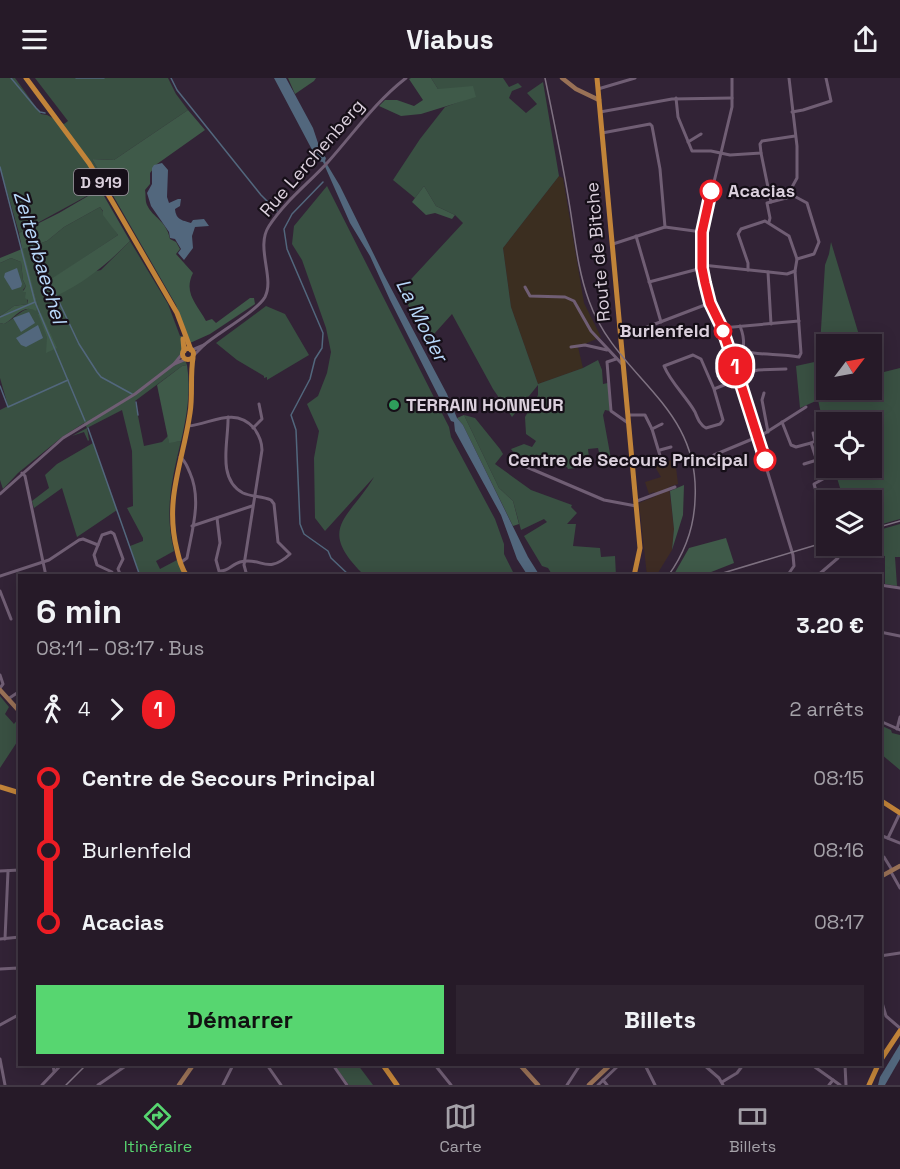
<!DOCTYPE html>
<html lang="fr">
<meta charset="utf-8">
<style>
body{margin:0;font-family:"Space Grotesk",sans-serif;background:#2e2330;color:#f1f3f6;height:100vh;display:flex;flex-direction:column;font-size:22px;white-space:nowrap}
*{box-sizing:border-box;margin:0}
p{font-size:20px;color:#a4a1a8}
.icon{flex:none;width:33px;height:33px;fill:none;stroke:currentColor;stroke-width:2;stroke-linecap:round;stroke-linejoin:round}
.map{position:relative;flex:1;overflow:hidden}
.details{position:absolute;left:18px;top:496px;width:864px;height:492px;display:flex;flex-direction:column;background:#261a28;border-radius:0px;box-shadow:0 3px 15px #0003,0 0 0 2px #423845}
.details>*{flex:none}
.badge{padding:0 12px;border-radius:20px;font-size:21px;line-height:39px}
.needle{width:39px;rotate:58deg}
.buttons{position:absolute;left:816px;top:256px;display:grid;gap:12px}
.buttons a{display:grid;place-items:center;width:66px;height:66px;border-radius:0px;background:#261a28;box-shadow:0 3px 15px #0003,0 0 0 2px #423845;font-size:30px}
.map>.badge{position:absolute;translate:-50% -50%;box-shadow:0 0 0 3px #fff}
.legs{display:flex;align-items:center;gap:9px;height:66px;padding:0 18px;font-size:20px}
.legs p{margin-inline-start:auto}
.headline{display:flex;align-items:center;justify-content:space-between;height:102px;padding:0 18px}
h1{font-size:33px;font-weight:600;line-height:45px}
.primary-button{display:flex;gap:12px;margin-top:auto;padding:12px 18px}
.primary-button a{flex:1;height:69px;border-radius:0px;background:#57d670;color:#111;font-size:24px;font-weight:600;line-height:69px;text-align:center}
.primary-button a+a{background:#2e2330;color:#f1f3f6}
ul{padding:0 18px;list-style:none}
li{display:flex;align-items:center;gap:21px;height:72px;font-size:22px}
li i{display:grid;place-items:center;width:9px;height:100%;margin:0 8px;background:currentColor}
li i::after{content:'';width:15px;height:15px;margin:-8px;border:4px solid;border-radius:50%;background:#261a28}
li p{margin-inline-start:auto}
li:first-child i{background:linear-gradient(#0000 50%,currentColor 0)}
li:last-child i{background:linear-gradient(currentColor 50%,#0000 0)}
header{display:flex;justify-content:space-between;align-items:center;height:78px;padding:0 18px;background:#261a28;font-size:27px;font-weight:600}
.dock{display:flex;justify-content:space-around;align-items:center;height:84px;border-top:2px solid #423845;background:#261a28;font-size:16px;color:#a4a1a8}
.dock a{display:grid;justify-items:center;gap:3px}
.dock .active{color:#57d670}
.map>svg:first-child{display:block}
.commercial{fill:#3e2c24}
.industrial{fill:#3b2e20}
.green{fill:#395042}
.forest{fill:#3f5a49}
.water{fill:#52677d}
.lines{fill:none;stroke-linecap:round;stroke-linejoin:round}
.stream{stroke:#52677d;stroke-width:1.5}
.street{stroke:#705e74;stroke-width:3}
.secondary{stroke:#997156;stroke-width:4.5}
.primary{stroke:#c28439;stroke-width:5}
.rail{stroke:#7f7282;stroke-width:1.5}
.line-1-casing{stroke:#fff;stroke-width:14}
.line-1{stroke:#ed1c24;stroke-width:9}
.stop-1-dot{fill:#fff;stroke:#ed1c24;stroke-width:3}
.leisure-dot{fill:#2e9e5b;stroke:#160f18;stroke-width:2}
.labels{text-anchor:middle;stroke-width:4.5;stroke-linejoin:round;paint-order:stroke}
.shield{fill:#160f18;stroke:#a096a2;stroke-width:1.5}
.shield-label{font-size:16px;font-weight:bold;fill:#dbd0dd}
.street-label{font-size:18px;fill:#dbd0dd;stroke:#160f18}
.stop-label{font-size:18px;font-weight:bold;fill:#dbd0dd;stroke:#160f18;text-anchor:end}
.poi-label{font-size:18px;font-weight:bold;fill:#dbd0dd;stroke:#160f18;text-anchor:start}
.water-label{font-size:20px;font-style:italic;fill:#b9d9fb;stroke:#160f18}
</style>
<header><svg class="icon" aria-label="menu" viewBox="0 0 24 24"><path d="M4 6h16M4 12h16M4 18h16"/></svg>Viabus<svg class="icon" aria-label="share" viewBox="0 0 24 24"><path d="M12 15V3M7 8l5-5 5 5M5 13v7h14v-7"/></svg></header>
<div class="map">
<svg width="900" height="1007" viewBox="0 0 900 1007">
<rect width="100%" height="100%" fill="#322336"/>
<path class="commercial" d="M675 381 678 406 669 409 674 451 672 472 656 498H647L639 425 656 418 654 414 649 416 645 404 661 399 654 387Z"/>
<path class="industrial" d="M559 98 563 100 584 225 601 259 578 269 583 290 538 306 511 229 503 170Z"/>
<g class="green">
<path d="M0 0H15L41 36 47 37 64 46 68 43 35 0H168L176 16 188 32 114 82 92 81 107 107 19 155 0 89Z"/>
<path d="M431 0H503L509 9 518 5 522 9 512 13 509 20 526 35 537 26 527 15 543 4 559 98 503 170 511 229 538 306 583 290 598 282 602 292 603 306 608 305 610 333 605 332 603 337 611 381 601 383 598 370 588 371 590 388 568 391 567 389 517 379 511 371 524 366 532 369 536 363 526 356 525 339 538 317V307L512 339 493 311 452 236 426 265 401 212 463 145 455 137 436 128 424 108 415 120 393 102 420 61 445 29 464 22 438 11Z"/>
<path d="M327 108 449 349 451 359 495 441 504 466V476L515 498H365C315 450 349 441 374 399L325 453 315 440 314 380 319 353 307 326 318 318 327 295 331 274 326 250 302 182 292 166 294 148Z"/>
<path d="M100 129 118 157 49 203 101 192 130 163 168 226 180 258H182C185 271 181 276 173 286L185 282 187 287 182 288 135 323 144 368 162 364 168 358 169 364 181 363C172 400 164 434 174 473L156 483 160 491 177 482 184 498H140L130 468 143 463V460L127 430 133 428 132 373 122 332 87 350 89 362 88 363 84 354 72 358 87 350 84 345 62 359 18 395 3 411 0 402V332L8 328 0 300V245L4 246C19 238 18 232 38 228L22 171 47 163 64 149Z"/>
<path d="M831 164 862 267H826V312H872V297L900 290V441L872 449V423H844L834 390H872V345H826V358L818 322 800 330 796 288 819 283 825 187 829 176Z"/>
<path d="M11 180 21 184 23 202 26 208 23 212 26 214 28 226 14 228 0 238V185Z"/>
<path d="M266 228 285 236 309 277 267 302V299L264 300V298L237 282 216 265Z"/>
<path d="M464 337 475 340 500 371 503 376 495 386 531 412 572 427 571 429 577 435 567 446H576L573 468 600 470 601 479 615 478 616 498H553L548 490 542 488 524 458 547 444 544 441 521 452 513 423 499 410Z"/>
<path d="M93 365 117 432 77 459 62 410 34 430 32 423 49 410 45 397 57 386Z"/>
<path d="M900 446V479H895L897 508 885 506V478L853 475 856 468H872V454Z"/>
<path d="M0 618 9 629 5 636 14 646 18 641 19 642V661L0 690Z"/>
<path d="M880 647 891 652 892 655 900 657V692L881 676Z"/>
<path d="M334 987H358L373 1007H349Z"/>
</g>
<g class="forest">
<path d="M288 0H316L314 3 295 16Z"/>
<path d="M411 0H431L438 11 473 8 476 19 421 36 401 38 379 28 385 22H397L414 28 423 22 409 1Z"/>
<path d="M188 32 205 52 157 86 150 95V106L145 112C146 116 145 123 147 127 153 140 166 142 170 161L176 164 180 171 176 176 193 195C183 215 197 226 206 243L212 241 216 245 250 220H254L255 226 210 256 190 265 176 227 92 81 114 82Z"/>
<path d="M424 108 436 128 455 137 452 141 435 135 426 137 412 124Z"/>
<path d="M100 111 130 163C106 187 87 203 56 218L48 203 118 157 103 137V133L100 129 64 149 47 163 23 171 38 228 36 233C23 225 15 240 4 246L0 245V238L14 228 28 226V222L25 220 26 214H23L26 208 23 202 21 184 11 180 0 185V180L22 171 19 155 59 135Z"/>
<path d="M41 235 57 270 46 275 47 259 38 236Z"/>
<path d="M187 287C191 313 187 337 181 363L169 365 157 307 182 288Z"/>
<path d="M464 337 499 410 513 423 519 446 513 448 463 347 457 340Z"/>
<path d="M684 407 683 437 672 472 674 451 670 413Z"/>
<path d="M726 460 734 485 701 498H673L689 470Z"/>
</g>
<g class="water">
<path d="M274 0H286L313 50 321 74 326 80 325 83 340 108 384 197 447 316 457 340 463 347 528 479 540 498H528L517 481 501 437 455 353 454 344 451 343 390 222 370 178 350 145 323 84 318 83Z"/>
<path d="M162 85 168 92 167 119 169 125 178 121H181L180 128 175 131C176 142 182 142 191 145L193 142 204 141 209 148 195 149 192 158 193 170 184 182 178 175 181 171 175 161 170 160 169 154 151 128 147 115 152 106V90L154 87Z"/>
<path d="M17 190 22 206 21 209 12 212 4 199 5 195Z"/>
<path d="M29 234 35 245 21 254 13 240Z"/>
<path d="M38 247 43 260 26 269 21 267 16 260Z"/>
<path d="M900 966V981L885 1007H878L880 999Z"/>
</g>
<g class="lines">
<g class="stream">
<path d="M11 0 36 30 40 34 45 35"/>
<path d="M76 0H104"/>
<path d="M171 0 177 12 261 117 277 133"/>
<path d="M0 89 35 224 85 343"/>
<path d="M323 104 292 136 284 151 287 171 323 255 322 270 315 281 310 301 291 337 296 352 300 446 304 456 328 473 331 480 350 498"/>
<path d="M32 167 79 266 97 294 101 299 132 316"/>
<path d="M0 239 35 224"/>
<path d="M0 308 8 329 68 302"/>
<path d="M136 324 138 337"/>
<path d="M88 350 140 498"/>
</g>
<g class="street">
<path d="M732 0V29L702 154V190L710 225 722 250 738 297 793 477 794 488 787 498"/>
<path d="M598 11 635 0"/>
<path d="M676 20 678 39 692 73H711L730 77 761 75 760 66 762 63 795 58"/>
<path d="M600 34 672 21 732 20"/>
<path d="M792 34 803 32 831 23 826 0"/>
<path d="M602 55 650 46 652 48 660 91 665 149"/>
<path d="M688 64 701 56"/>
<path d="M761 75 771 124"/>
<path d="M786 120 797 100V68L789 0"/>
<path d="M769 144 770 140 767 125 794 118 807 125 819 164 814 176 797 181"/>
<path d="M636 158 661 244"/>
<path d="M613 166 665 149 702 154"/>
<path d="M702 187 787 196 795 193"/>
<path d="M768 194 771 246"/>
<path d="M649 204 702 190"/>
<path d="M525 209 530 218 565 219 574 223 591 253 622 286"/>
<path d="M722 250 799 243"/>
<path d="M621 259 710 225"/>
<path d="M204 267C218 255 257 233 265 219 275 200 255 169 269 148 285 123 309 105 328 84 354 55 375 24 406 0"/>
<path d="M571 269 585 267 607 272"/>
<path d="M192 272 204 267 193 278"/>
<path d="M743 273C762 278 780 275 799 279L801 275 795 193 797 181 789 158 765 143 741 151 738 156 748 185V192"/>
<path d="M183 275 174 286 186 281"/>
<path d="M616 281 607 284 611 333 628 345"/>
<path d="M735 287 738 286C744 272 746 263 740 248"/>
<path d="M738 297 758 292 786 291"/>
<path d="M714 311 723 342 720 346 706 350C700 347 698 341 695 334 686 318 671 305 664 288L693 277 701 281 714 311 739 301"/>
<path d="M764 315 762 322 768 354"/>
<path d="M628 337H645L652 351 661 381"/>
<path d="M782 344 791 367 796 369 811 365 823 401 814 406 818 420"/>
<path d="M188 348C211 346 234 328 254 350 259 357 262 364 262 372L244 487 247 498"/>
<path d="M253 350 262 341 259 326"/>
<path d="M652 351 662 346"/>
<path d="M811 365 815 363 813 355"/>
<path d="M660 372 671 369"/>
<path d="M515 384 604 422 636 428"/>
<path d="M707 384 714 377 762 357 806 329"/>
<path d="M804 386 817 382"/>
<path d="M22 395 25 398 46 498"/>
<path d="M0 416 63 360 135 316 174 286"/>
<path d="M637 423 675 409"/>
<path d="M217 440 220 465 216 482 219 493C228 494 232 486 240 484 262 478 266 498 290 476L278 464 274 426 271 422C262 418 252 419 243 415 216 401 229 362 228 339"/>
<path d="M192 448 252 428"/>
<path d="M180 485 187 480C192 452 202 422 190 395 187 389 186 383 180 379"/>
<path d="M0 498 49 482 79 462 83 461 98 467"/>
<path d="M112 498V494L97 487 94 477 102 457 111 454 114 456 123 481 118 491 121 498"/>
<path d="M817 498 838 480"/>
<path d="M880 507 900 510"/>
<path d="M0 513 11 541"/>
<path d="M880 554 900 558"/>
<path d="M0 597 3 606 0 610"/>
<path d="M8 621 20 613"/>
<path d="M880 643 900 652"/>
<path d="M897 651 900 639"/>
<path d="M880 757 900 765"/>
<path d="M888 760 900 735"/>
<path d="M880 777 884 779 892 792"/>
<path d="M0 793 20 792"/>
<path d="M891 794 900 810"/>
<path d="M0 861 20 859"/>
<path d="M5 861 8 793"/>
<path d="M880 878 900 875"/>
<path d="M0 891 18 890 20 893"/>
<path d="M880 918 886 938 900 950"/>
<path d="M0 947 20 936"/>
<path d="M0 981 5 1007"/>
<path d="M53 987 54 993"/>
<path d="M267 987 281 1007"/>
<path d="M333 987 347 1007"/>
<path d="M435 987 451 1007"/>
<path d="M645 987 655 1007"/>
<path d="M704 987 719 1000 723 1007"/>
<path d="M812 987 840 1007"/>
<path d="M845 987 846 1007"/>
<path d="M603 1002 607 1007"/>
<path d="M722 1004 737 995 743 987"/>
<path d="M42 1007 61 987"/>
<path d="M98 1007 127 987"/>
<path d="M223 1007 233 987"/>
<path d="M567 1007 580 987"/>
<path d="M598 1007 619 987"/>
<path d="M829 1007 833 1002"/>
</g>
<g class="secondary">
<path d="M562 0 576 11 599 22"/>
<path d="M0 612 20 634"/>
<path d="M880 799 900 788"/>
<path d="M520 987 538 1007"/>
<path d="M179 1007 193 987"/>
<path d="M589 1007 610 987"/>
</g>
<g class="primary">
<path d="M26 0 89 85 112 123 177 235 191 272"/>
<path d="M597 0 640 470 634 498"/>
<path d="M183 261 184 273"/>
<circle cx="188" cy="276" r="5.5"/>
<path d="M187 498C181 490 179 481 177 472 164 421 183 384 190 335 193 317 190 297 193 280"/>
<path d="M0 709 20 715"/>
<path d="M880 722 900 735"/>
<path d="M880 983 900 953"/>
<path d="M383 987 397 1007"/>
<path d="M869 1007 878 987"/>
</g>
<g class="rail">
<path d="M545 0C554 43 563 86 570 130 575 161 578 193 589 223 617 301 701 326 695 422 694 450 684 476 668 498"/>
<path d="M872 451 900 443"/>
<path d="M713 498 826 464"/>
<path d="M66 1007 86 987"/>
</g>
</g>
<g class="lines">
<g class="line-1-casing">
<path id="line-1" d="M711 113 702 154V190L705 205 710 225 722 250 738 297 765 382"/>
</g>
<use href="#line-1" class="line-1"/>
</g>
<g class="stop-1-dot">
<circle cx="711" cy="113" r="10"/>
<circle cx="723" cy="253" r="8"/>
<circle cx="765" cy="382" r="10"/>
</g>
<circle class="leisure-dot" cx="394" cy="327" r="6"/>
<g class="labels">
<rect class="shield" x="74" y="91" width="54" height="26" rx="4.5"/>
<g class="shield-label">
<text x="101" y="110">D 919</text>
</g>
<g class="street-label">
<text transform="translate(312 80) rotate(-49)" y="6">Rue Lerchenberg</text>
<text transform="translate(598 174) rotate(-95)" y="6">Route de Bitche</text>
</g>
<g class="stop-label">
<text x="728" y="119" text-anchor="start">Acacias</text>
<text x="710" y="259">Burlenfeld</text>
<text x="748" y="388">Centre de Secours Principal</text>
</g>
<g class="poi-label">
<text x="406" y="333">TERRAIN HONNEUR</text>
</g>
<g class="water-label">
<text transform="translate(40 179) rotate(73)" y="7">Zeltenbaechel</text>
<text transform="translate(422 242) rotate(63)" y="7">La Moder</text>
</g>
</g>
</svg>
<div class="buttons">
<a><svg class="needle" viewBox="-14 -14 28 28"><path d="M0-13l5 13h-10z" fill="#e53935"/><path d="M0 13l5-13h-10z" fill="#a4a1a8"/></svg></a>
<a><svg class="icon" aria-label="locate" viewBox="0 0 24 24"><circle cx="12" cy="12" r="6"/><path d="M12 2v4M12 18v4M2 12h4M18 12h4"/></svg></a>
<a><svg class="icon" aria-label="layers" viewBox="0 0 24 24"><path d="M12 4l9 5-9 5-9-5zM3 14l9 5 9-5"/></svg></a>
</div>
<b class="badge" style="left:735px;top:288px;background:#ed1c24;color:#fff">1</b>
<section class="details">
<div class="headline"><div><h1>6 min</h1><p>08:11 – 08:17 · Bus</p></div><b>3.20 €</b></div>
<div class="legs"><svg class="icon" aria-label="walk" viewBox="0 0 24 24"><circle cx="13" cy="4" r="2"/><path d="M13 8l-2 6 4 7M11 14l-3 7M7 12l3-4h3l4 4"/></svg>4<svg class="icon" aria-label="forward" viewBox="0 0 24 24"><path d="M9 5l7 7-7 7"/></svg><b class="badge" style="background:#ed1c24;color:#fff">1</b><p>2 arrêts</p></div>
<ul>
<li><i style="color:#ed1c24"></i><b>Centre de Secours Principal</b><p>08:15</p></li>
<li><i style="color:#ed1c24"></i><span>Burlenfeld</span><p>08:16</p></li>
<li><i style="color:#ed1c24"></i><b>Acacias</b><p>08:17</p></li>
</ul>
<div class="primary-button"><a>Démarrer</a><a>Billets</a></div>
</section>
</div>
<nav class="dock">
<a class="active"><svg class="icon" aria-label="directions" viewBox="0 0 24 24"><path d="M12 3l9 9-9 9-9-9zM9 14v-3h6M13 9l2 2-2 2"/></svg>Itinéraire</a>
<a><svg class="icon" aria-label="map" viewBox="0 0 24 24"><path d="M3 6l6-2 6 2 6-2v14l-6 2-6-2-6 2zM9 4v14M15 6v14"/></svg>Carte</a>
<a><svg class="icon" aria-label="tickets" viewBox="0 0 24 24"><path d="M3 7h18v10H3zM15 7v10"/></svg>Billets</a>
</nav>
